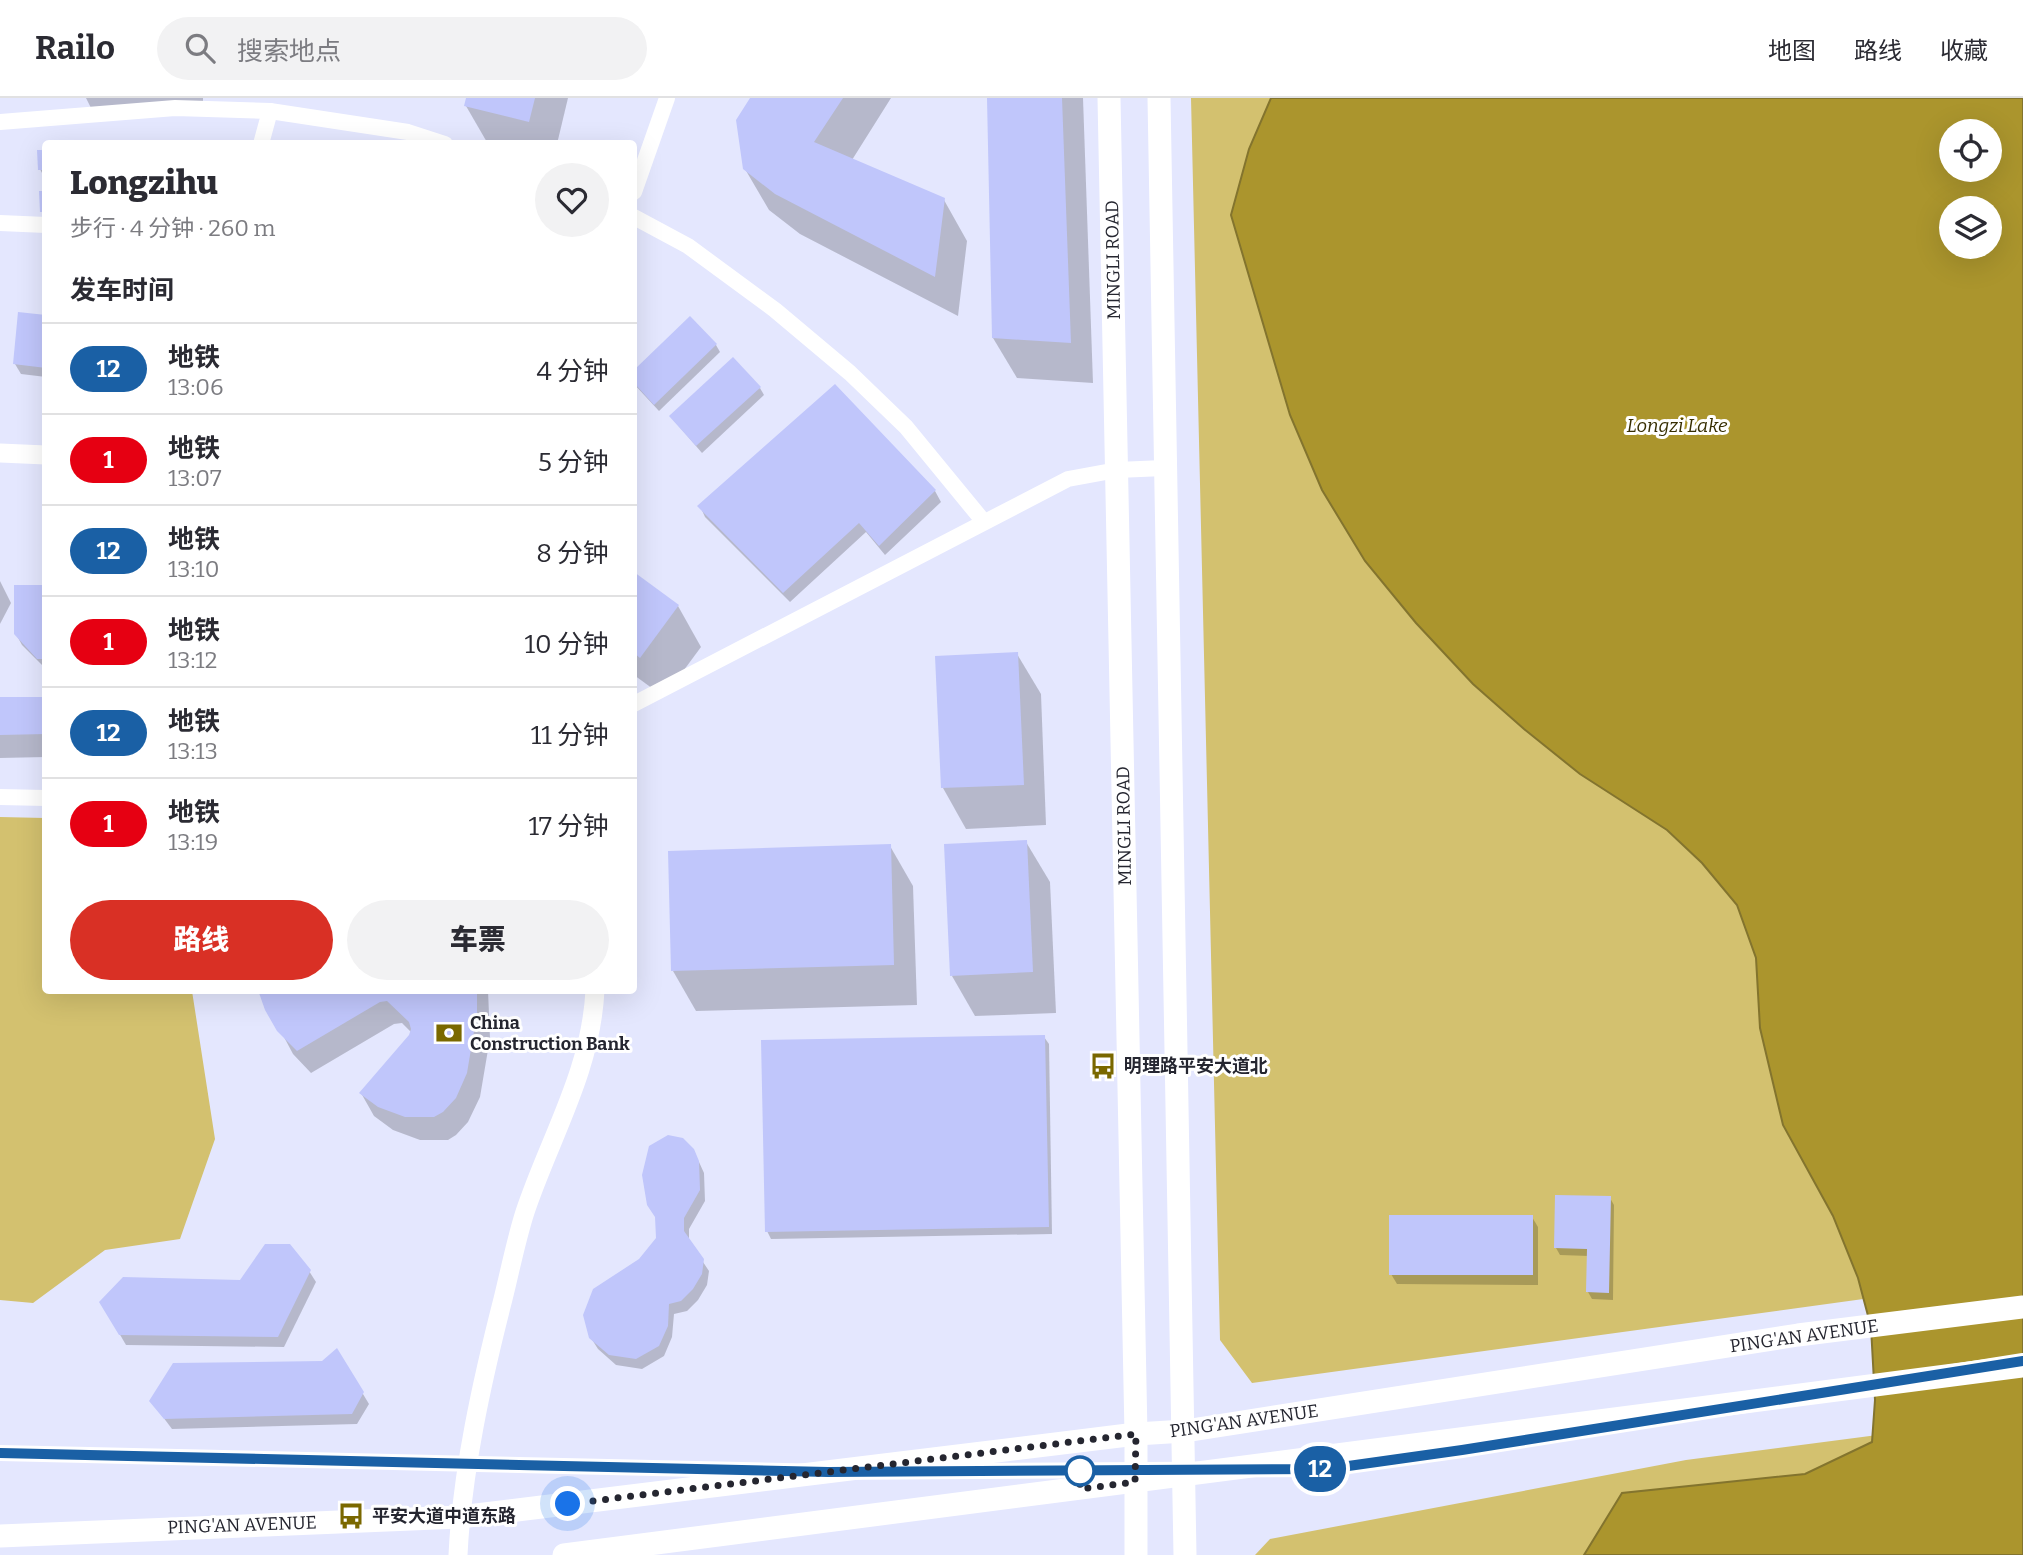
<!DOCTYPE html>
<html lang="zh">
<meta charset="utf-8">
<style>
body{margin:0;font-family:Bitter,"Noto Sans SC",serif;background:#f2f2f3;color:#2b2b33;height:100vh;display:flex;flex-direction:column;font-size:26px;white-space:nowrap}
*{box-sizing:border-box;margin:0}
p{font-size:23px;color:#7c7c81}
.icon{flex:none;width:38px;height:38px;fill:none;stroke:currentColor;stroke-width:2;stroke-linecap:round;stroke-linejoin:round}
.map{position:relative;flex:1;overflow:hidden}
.side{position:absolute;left:42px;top:42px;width:595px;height:854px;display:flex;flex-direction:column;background:#fff;border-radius:7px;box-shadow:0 7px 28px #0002}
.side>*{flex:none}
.badge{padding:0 14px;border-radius:23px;font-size:24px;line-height:46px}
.buttons{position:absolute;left:1939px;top:21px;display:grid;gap:14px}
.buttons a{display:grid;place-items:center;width:63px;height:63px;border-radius:50%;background:#fff;box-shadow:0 7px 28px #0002;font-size:35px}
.you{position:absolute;width:35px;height:35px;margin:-18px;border:5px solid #fff;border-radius:50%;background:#1a73e8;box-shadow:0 0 0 10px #1a73e833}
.map>.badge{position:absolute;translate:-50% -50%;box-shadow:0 0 0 4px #fff}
h2{padding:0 28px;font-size:26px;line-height:63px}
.round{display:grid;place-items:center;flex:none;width:74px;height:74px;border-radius:37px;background:#f2f2f3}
.summary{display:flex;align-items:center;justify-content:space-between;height:119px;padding:0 28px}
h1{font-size:33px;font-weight:800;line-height:52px}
.primary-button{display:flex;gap:14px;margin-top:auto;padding:14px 28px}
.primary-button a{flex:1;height:80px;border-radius:42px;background:#d93025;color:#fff;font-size:28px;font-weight:800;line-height:80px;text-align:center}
.primary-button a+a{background:#f2f2f3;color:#2b2b33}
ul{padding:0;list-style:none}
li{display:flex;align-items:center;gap:21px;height:91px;padding:0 28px;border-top:2px solid #e1e1e2}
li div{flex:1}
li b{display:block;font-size:26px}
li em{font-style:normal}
li .badge{min-width:77px;font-weight:700;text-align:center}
header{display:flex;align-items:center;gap:42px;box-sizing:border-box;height:98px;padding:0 35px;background:#fff;border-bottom:2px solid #e1e1e2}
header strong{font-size:33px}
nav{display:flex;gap:38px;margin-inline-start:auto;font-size:24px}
.search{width:490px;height:63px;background:#f2f2f3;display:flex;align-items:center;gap:18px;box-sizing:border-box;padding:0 24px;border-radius:38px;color:#7c7c81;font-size:26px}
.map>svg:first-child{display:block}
.green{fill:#d3c16f;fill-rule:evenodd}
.water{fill:#ab952d;stroke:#83742e;stroke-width:2;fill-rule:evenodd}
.shadow{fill:#0003}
.building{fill:#c0c6fb}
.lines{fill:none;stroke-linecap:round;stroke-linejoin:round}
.minor{stroke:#fff;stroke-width:16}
.tertiary{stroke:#fff;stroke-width:19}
.secondary{stroke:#fff;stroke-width:23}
.line-casing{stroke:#fff;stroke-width:16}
.line{stroke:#1a60a5;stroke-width:10}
.walk{stroke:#252630;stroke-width:7;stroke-dasharray:0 12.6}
.stop-dot{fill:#fff;stroke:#1a60a5;stroke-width:3.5}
.labels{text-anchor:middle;stroke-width:6;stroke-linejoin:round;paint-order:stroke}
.street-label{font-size:18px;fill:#252630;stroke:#fff}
.poi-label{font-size:18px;font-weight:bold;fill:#252630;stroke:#fff;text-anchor:start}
.water-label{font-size:19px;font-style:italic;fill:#372e02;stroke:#fff}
</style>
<header>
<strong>Railo</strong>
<div class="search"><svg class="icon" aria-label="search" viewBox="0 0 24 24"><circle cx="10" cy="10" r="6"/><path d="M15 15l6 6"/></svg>搜索地点</div>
<nav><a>地图</a><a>路线</a><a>收藏</a></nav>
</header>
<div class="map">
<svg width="2023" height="1457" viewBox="0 0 2023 1457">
<rect width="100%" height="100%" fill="#e4e7fe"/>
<g class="green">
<path d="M1191 0H2023V1179L1252 1285 1220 1242ZM1951 33H1990V72H1951ZM1951 110H1990V149H1951Z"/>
<path d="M0 719 45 720 46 892 192 893 215 1041 180 1141 105 1152 33 1205 0 1202Z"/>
<path d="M2023 1318V1457H1255L1270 1441 1686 1362Z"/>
</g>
<path class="water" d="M1271 0H2023V1457H1584L1622 1395 1805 1376 1872 1344 1875 1302 1871 1229 1858 1180 1833 1118 1783 1027 1760 930 1756 860 1737 807 1702 765 1667 732 1580 676 1524 631 1473 586 1416 525 1365 463 1322 392 1290 317 1231 117 1249 51ZM1951 33H1990V72H1951ZM1951 110H1990V149H1951Z"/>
<g class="shadow">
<path d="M86 0H203V10H91Z"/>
<path d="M468 0H568L557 46H488L466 8Z"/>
<path d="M752 0H891L852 62 944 102 967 143 958 218 800 136 769 112 745 71Z"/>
<path d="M989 0H1083L1093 285 1017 280 993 240Z"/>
<path d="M46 53V79H44L40 71Z"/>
<path d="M46 219V279L21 276 15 266Z"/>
<path d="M690 220 716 247 720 254 659 313 634 286V274Z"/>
<path d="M835 288 935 393 941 404 885 457 866 434 790 504 705 419 700 408Z"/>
<path d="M760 290 764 297 702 355 671 319Z"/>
<path d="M634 476 678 508 701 549 664 599 634 577Z"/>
<path d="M0 483 11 505 0 526Z"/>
<path d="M46 489V571L22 547 16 536Z"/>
<path d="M1017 556 1041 596 1046 727 966 731 943 690Z"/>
<path d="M0 601H46V659L0 660Z"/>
<path d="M1026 744 1050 784 1056 915 975 918 952 878Z"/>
<path d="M890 748 913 788 917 907 696 913 673 873Z"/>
<path d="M259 892H488L490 940 480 999 468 1024 456 1037 448 1042H420L393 1032 374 1018 361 995 412 935 402 925 394 926 311 975 293 956Z"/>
<path d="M1044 939 1049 946 1052 1136 771 1141 767 1133Z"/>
<path d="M699 1064 704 1075 705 1103 689 1131V1143L709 1173 707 1187 698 1202 687 1213 674 1216 672 1239 664 1258 642 1271 616 1267 598 1251 591 1240 641 1162 657 1141Z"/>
<path d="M1610 1100 1614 1107 1613 1202 1592 1201 1588 1194 1589 1158 1560 1157 1556 1150Z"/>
<path d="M1532 1119 1538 1129V1187L1397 1186 1391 1176Z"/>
<path d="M309 1173 316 1184 284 1249 126 1247 101 1204Z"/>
<path d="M337 1253 369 1306 357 1326 172 1331 151 1303 323 1265Z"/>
</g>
<g class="building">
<path d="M466 0H535L529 24 464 8Z"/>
<path d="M750 0H843L814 44 945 100 935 179 775 96 743 71 736 22Z"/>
<path d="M987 0H1062L1071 245 992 240Z"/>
<path d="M37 52H46V72H38Z"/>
<path d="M39 93H46V114H40Z"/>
<path d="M18 214 46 217V270L13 266Z"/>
<path d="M690 218 717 246 654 307 634 285V272Z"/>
<path d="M733 259 761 289 696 348 669 318Z"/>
<path d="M835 286 936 392 879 448 859 425 783 495 697 408Z"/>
<path d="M634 474 679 507 640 560 634 555Z"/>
<path d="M14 487H46V561H37L14 536Z"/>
<path d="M1018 554 1024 687 941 690 935 558Z"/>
<path d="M0 599H46V636L0 637Z"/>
<path d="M1027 742 1033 874 950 878 944 746Z"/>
<path d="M891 746 894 867 671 873 668 753Z"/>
<path d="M258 892H477V915L467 975 456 1000 443 1014 434 1019H405L378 1009 359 995 409 937 411 931 409 924 387 903 380 904 297 953 277 933 265 912Z"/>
<path d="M1045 937 1049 1129 765 1134 761 942Z"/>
<path d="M668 1037 683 1040 694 1051 699 1063 700 1092 684 1120V1133L704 1161 702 1176 693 1191 681 1203 669 1206 668 1228 659 1248 636 1261 609 1257 589 1240 583 1217 593 1191 639 1161 656 1140 655 1119 647 1107 642 1077 649 1048Z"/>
<path d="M1555 1097 1611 1098 1609 1195 1586 1194 1587 1151 1554 1150Z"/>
<rect x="1389" y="1117" width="144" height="60"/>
<path d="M265 1146H290L311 1172 278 1239 119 1237 99 1204 123 1179 240 1182Z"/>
<path d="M337 1250 364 1294 352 1316 164 1321 149 1303 173 1265 322 1263Z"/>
</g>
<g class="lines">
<g class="minor">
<path d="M0 24 175 10 270 13 408 34 445 46"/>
<path d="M261 46 270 13"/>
<path d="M634 94 667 0"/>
<path d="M634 119 688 148 775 212 850 275 906 329 984 424"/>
<path d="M0 125 46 127"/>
<path d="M634 606 1068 381 1117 372 1164 370"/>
<path d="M0 699 46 700"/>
</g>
<g class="tertiary">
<path d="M0 355 46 357"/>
<path d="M458 1457C462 1373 482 1283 503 1201 510 1173 516 1142 525 1114 550 1039 591 974 595 892"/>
</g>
<g class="secondary">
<path d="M1109 0 1136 1336V1457"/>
<path d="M1159 0 1185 1457"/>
<path d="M0 1438 460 1419 1136 1336 1185 1333 1798 1237 2023 1209"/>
<path d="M564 1457 2023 1268"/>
</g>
</g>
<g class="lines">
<g class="line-casing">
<path id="line" d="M0 1355 828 1374 1327 1371 1462 1352 2023 1263"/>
</g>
<use href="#line" class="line"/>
<path class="walk" d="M568 1406 1136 1336 1135 1384 1080 1391V1373"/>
</g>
<defs>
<g id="bank-bare" transform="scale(2.1)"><path d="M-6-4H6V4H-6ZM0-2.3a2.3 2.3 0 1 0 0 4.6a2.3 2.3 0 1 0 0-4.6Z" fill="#7a6800" stroke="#fff" stroke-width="2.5" paint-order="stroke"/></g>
<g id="bus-bare" transform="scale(2.1)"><path d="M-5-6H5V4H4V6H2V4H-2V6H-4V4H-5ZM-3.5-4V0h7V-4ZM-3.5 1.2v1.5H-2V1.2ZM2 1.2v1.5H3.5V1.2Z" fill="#7a6800" stroke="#fff" stroke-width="2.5" paint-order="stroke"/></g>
</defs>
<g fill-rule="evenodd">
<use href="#bank-bare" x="449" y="935"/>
<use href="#bus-bare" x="1103" y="968"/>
<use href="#bus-bare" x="351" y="1418"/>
</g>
<circle class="stop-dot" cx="1080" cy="1373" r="14"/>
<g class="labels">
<g class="street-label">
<text transform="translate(1113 162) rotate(-91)" y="6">MINGLI ROAD</text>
<text transform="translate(1124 728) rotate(-91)" y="6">MINGLI ROAD</text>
<text transform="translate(1804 1238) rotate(-8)" y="6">PING'AN AVENUE</text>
<text transform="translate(1244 1323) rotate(-8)" y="6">PING'AN AVENUE</text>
<text transform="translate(242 1427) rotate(-2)" y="6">PING'AN AVENUE</text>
</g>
<g class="poi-label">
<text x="470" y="931">China<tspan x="470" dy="21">Construction Bank</tspan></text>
<text x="1124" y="974">明理路平安大道北</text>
<text x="372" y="1424">平安大道中道东路</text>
</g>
<g class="water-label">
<text x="1677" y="334">Longzi Lake</text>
</g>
</g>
</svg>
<div class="buttons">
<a><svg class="icon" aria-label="locate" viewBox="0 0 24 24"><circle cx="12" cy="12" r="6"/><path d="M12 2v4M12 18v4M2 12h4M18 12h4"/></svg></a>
<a><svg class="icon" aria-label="layers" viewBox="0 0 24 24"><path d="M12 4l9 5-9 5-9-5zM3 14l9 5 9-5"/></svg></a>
</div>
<div class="you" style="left:568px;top:1406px"></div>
<b class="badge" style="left:1320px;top:1371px;background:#1a60a5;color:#fff">12</b>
<section class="side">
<div class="summary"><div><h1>Longzihu</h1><p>步行 · 4 分钟 · 260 m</p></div><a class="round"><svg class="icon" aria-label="heart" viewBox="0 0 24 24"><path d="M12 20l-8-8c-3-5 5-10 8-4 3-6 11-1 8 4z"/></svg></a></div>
<h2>发车时间</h2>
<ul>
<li><span class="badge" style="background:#1a60a5;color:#fff">12</span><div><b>地铁</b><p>13:06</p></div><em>4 分钟</em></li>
<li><span class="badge" style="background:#e60012;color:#fff">1</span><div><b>地铁</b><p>13:07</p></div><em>5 分钟</em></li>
<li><span class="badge" style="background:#1a60a5;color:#fff">12</span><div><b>地铁</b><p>13:10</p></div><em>8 分钟</em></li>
<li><span class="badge" style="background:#e60012;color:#fff">1</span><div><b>地铁</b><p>13:12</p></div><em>10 分钟</em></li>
<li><span class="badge" style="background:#1a60a5;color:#fff">12</span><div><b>地铁</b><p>13:13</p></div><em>11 分钟</em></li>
<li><span class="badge" style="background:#e60012;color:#fff">1</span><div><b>地铁</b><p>13:19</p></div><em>17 分钟</em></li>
</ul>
<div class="primary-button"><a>路线</a><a>车票</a></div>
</section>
</div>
